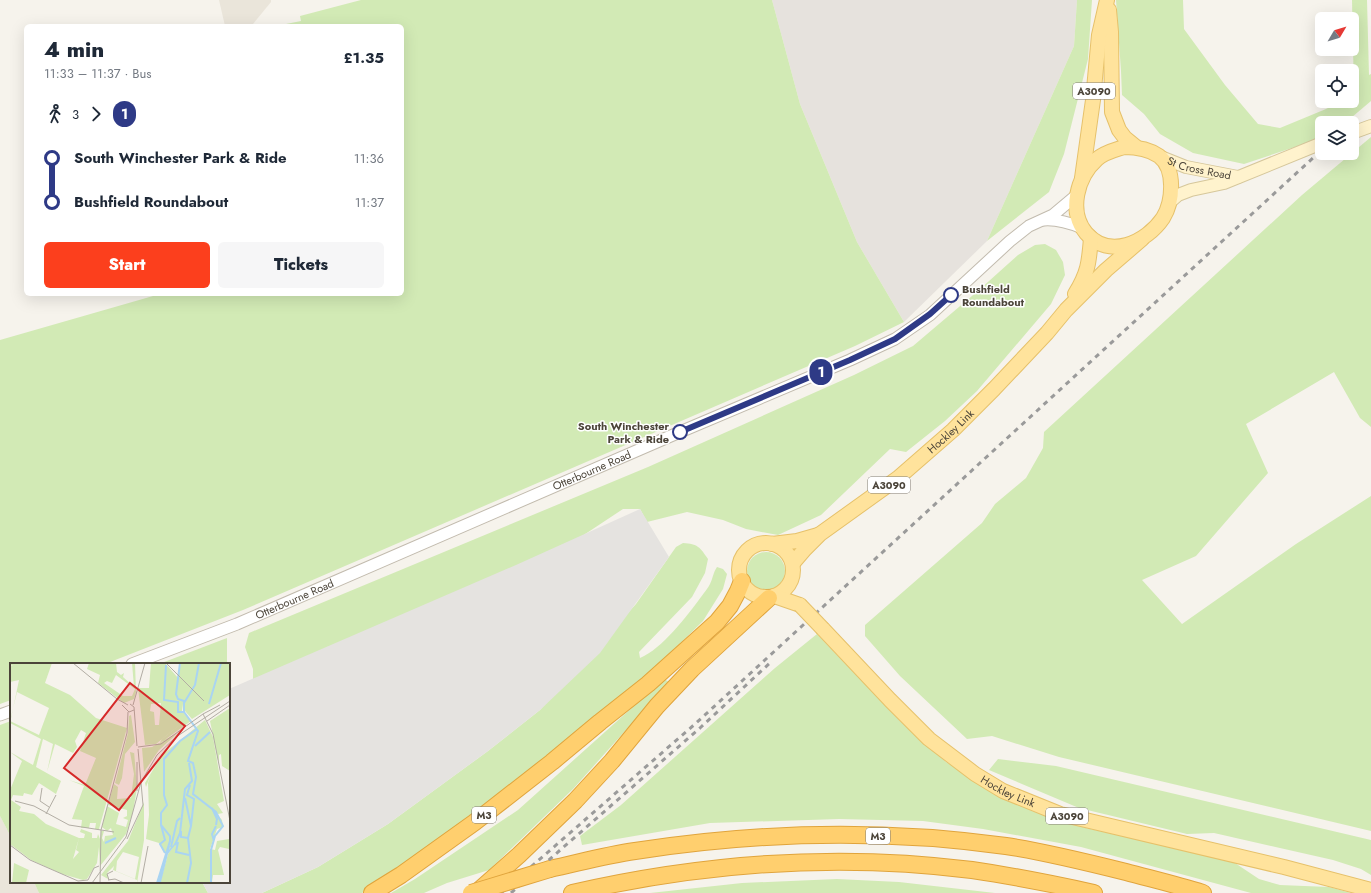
<!DOCTYPE html>
<meta charset="utf-8">
<style>
body{margin:0;font-family:Jost,sans-serif;background:#f6f6f7;color:#1f2937;height:100vh;display:flex;flex-direction:column;font-size:15px;white-space:nowrap}
*{box-sizing:border-box;margin:0}
p{font-size:13px;color:#747a83}
.icon{flex:none;width:22px;height:22px;fill:none;stroke:currentColor;stroke-width:2;stroke-linecap:round;stroke-linejoin:round}
.map{position:relative;flex:1;overflow:hidden}
.details{position:absolute;left:24px;top:24px;width:380px;height:272px;display:flex;flex-direction:column;background:#fff;border-radius:6px;box-shadow:0 4px 16px #0002}
.details>*{flex:none}
.badge{padding:0 8px;border-radius:13px;font-size:14px;line-height:26px}
.needle{width:26px;rotate:52deg}
.tools{position:absolute;left:1315px;top:12px;display:grid;gap:8px}
.tools a{display:grid;place-items:center;width:44px;height:44px;border-radius:6px;background:#fff;box-shadow:0 4px 16px #0002;font-size:20px}
.map>.badge{position:absolute;translate:-50% -50%;box-shadow:0 0 0 2px #fff}
.legs{display:flex;align-items:center;gap:6px;height:44px;padding:0 20px;font-size:13px}
.legs p{margin-inline-start:auto}
.overview{display:flex;align-items:center;justify-content:space-between;height:68px;padding:0 20px}
h1{font-size:22px;font-weight:800;line-height:30px}
.primary-button{display:flex;gap:8px;margin-top:auto;padding:8px 20px}
.primary-button a{flex:1;height:46px;border-radius:6px;background:#fc3f1d;color:#fff;font-size:16px;font-weight:800;line-height:46px;text-align:center}
.primary-button a+a{background:#f6f6f7;color:#1f2937}
ul{padding:0 20px;list-style:none}
li{display:flex;align-items:center;gap:14px;height:44px;font-size:15px}
li i{display:grid;place-items:center;width:6px;height:100%;margin:0 5px;background:currentColor}
li i::after{content:'';width:10px;height:10px;margin:-5px;border:3px solid;border-radius:50%;background:#fff}
li p{margin-inline-start:auto}
li:first-child i{background:linear-gradient(#0000 50%,currentColor 0)}
li:last-child i{background:linear-gradient(currentColor 50%,#0000 0)}
.map>svg:first-child{display:block}
.residential{fill:#eae5da}
.industrial{fill:#e6e2dd}
.green{fill:#d2eab5}
.parking{fill:#e5e3e0}
.lines{fill:none;stroke-linecap:round;stroke-linejoin:round}
.tertiary-casing{stroke:#c2bbae;stroke-width:13}
.secondary-casing{stroke:#d6c79b;stroke-width:14}
.primary-casing{stroke:#e6c16a;stroke-width:16}
.motorway-casing{stroke:#e0a43c;stroke-width:18}
.tertiary{stroke:#fff;stroke-width:11}
.secondary{stroke:#fff3cd;stroke-width:12}
.primary{stroke:#ffe39c;stroke-width:14}
.motorway{stroke:#ffcf6e;stroke-width:16}
.rail{stroke:#9a9a9a;stroke-width:3;stroke-dasharray:5 5;stroke-linecap:butt}
.primary-bridge-casing{stroke:#e6c16a;stroke-width:16;stroke-linecap:butt}
.motorway-bridge-casing{stroke:#e0a43c;stroke-width:18;stroke-linecap:butt}
.primary-bridge{stroke:#ffe39c;stroke-width:14}
.motorway-bridge{stroke:#ffcf6e;stroke-width:16}
.line-1-casing{stroke:#fff;stroke-width:9}
.line-1{stroke:#2e3a86;stroke-width:6}
.stop-1-dot{fill:#fff;stroke:#2e3a86;stroke-width:2}
.labels{text-anchor:middle;stroke-width:3;stroke-linejoin:round;paint-order:stroke}
.shield{fill:#fff;stroke:#817c74;stroke-width:1}
.shield-label{font-size:10px;font-weight:bold;fill:#4b4439}
.street-label{font-size:11px;fill:#4b4439;stroke:#fff}
.stop-label{font-size:11px;font-weight:bold;fill:#4b4439;stroke:#fff;text-anchor:start}
.inset-river{fill:none;stroke:#a9d4f2;stroke-width:2}
.inset-road{fill:none;stroke:#b2ada4;stroke-width:1}
.view{fill:#d62828;fill-opacity:0.15;stroke:#d62828;stroke-width:2}
.inset-edge{fill:none;stroke:#4b4439;stroke-width:2}
</style>
<div class="map">
<svg width="1371" height="893" viewBox="0 0 1371 893">
<rect width="100%" height="100%" fill="#f6f3ec"/>
<g class="residential">
<path d="M219 0H271V2L253 24 242 26H225Z"/>
<path d="M0 816 11 837V882H34L39 893H0Z"/>
</g>
<path class="industrial" d="M772 0H1077L1074 46 987 241 904 322 857 242 800 104Z"/>
<g class="green">
<path d="M361 0H772L800 104 857 242 904 322 855 346 243 610 105 664H11V700L0 704V340L160 294H402V26H286V24L301 21 300 16Z"/>
<path d="M1077 0H1092L1088 59 1064 154 1049 192 987 241 1074 46Z"/>
<path d="M1116 0H1183L1184 29 1225 85 1258 124 1280 128 1326 109 1341 101H1352V95L1354 94 1352 0H1367L1369 75 1371 74V101L1345 123H1322V138L1244 164 1193 153 1160 134 1144 114 1122 95 1121 71Z"/>
<path d="M1371 137V427L1360 418 1334 372 1246 424 1268 473 1196 556 1142 580 1182 624 1296 544 1371 496V831L1059 757 992 736 967 739 900 676 865 636V625L982 523 995 504 1026 478 1043 448 1044 432 1302 195Z"/>
<path d="M1045 244 1056 250 1063 262 1065 275 1051 304 977 391 945 421 906 452 890 449 821 515 778 535 746 529 723 520 687 512 647 522 640 509H623L549 558 253 686V669L245 647 249 633 648 467 854 375 913 346 979 290 1018 255 1035 245Z"/>
<path d="M683 543C698 544 700 547 708 559L705 573 692 597 639 652 640 658C662 649 687 616 701 597 704 593 708 588 710 584 713 578 713 573 717 567L723 569 727 574 723 589 703 621 654 669 519 780 449 833 369 888 362 893H262L318 867 388 824 488 751 540 710 636 604 676 547Z"/>
<circle cx="766" cy="571" r="19"/>
<path d="M817 634 900 721 946 762 987 788 1032 811 1086 828 1157 844 1217 856 1235 863 1259 879 1280 885 1329 887 1351 893H1251L1081 847 983 829 923 821 839 819 710 823 582 845 580 836 621 805 775 668Z"/>
<path d="M227 638V664H159Z"/>
<path d="M664 679 671 683 634 721 573 789 489 870 447 883 424 893H391L415 879 518 810Z"/>
<path d="M11 721V837L0 816V725Z"/>
<path d="M998 759 1056 766 1371 840V875L1361 869 1333 860 1214 833 1187 834 1079 808 989 770Z"/>
<path d="M837 879 899 882 995 893H650L742 883Z"/>
<path d="M34 882H202L208 893H39Z"/>
</g>
<path class="parking" d="M640 509 669 557 600 653 540 710 488 751 388 824 318 867 262 893H208L202 882H229V689L516 565Z"/>
<g class="lines">
<g class="tertiary-casing">
<g id="tertiary">
<path d="M1044 220C1058 219 1070 223 1082 228"/>
<path id="s1" d="M132 664 237 624 680 432 850 360 895 339 930 315 1010 241 1029 226 1053 215 1078 194"/>
<path d="M0 715 11 711"/>
</g>
</g>
<g class="secondary-casing">
<g id="secondary">
<path d="M1352 133 1371 126"/>
<path id="s2" d="M1161 157 1186 167 1238 177"/>
<path d="M1170 202 1178 195 1191 190 1224 183 1322 143"/>
</g>
</g>
<g class="primary-casing">
<g id="primary">
<path d="M1109 10 1111 32 1112 112 1119 130 1125 138 1136 147"/>
<path d="M1124 147C1136 147 1149 149 1159 156 1176 169 1173 202 1163 218 1146 243 1109 260 1086 233 1068 211 1077 177 1097 159 1105 152 1115 150 1124 147Z"/>
<path d="M1082 178 1093 100 1099 35 1107 0"/>
<path d="M1075 294C1088 273 1089 263 1091 238"/>
<circle cx="766" cy="570" r="27"/>
<path d="M772 544 797 541 818 535"/>
<path id="s3" d="M793 563 805 549 820 534 898 478 953 430 994 389 1047 333 1066 310 1106 270 1142 239"/>
<path d="M774 596 800 605"/>
<path id="s4" d="M823 629 890 700 929 739 975 774 1003 791 1060 814 1284 867 1371 890"/>
</g>
</g>
<g class="motorway-casing">
<g id="motorway">
<path d="M550 869C578 863 606 855 635 851 757 832 883 829 1006 846 1046 852 1086 862 1126 872 1152 879 1177 885 1203 893"/>
<path d="M372 893 401 875 475 822 552 762 600 722 648 684 717 622 730 606 738 591 742 581"/>
<path d="M476 893 519 855 575 801 612 761 657 706 692 669 769 598"/>
<path d="M572 893C703 863 838 853 972 870 1013 876 1053 884 1094 893"/>
</g>
</g>
<use href="#tertiary" class="tertiary"/>
<use href="#secondary" class="secondary"/>
<use href="#primary" class="primary"/>
<use href="#motorway" class="motorway"/>
<g class="rail">
<path d="M501 893 695 724 1313 158"/>
<path d="M511 893 700 728 772 661"/>
</g>
<g class="primary-bridge-casing">
<path id="primary-bridge" d="M800 605 823 629"/>
</g>
<g class="motorway-bridge-casing">
<path id="motorway-bridge" d="M471 893 550 869"/>
</g>
<use href="#primary-bridge" class="primary-bridge"/>
<use href="#motorway-bridge" class="motorway-bridge"/>
</g>
<g class="lines">
<g class="line-1-casing">
<path id="line-1" d="M680 432 850 360 895 339 930 314 951 295"/>
</g>
<use href="#line-1" class="line-1"/>
</g>
<g class="stop-1-dot">
<circle cx="951" cy="295" r="7"/>
<circle cx="680" cy="432" r="7"/>
</g>
<g class="labels">
<g class="shield">
<rect x="1073" y="83" width="42" height="16" rx="3"/>
<rect x="868" y="477" width="42" height="16" rx="3"/>
<rect x="472" y="807" width="24" height="16" rx="3"/>
<rect x="1046" y="808" width="42" height="16" rx="3"/>
<rect x="866" y="828" width="24" height="16" rx="3"/>
</g>
<g class="shield-label">
<text x="1094" y="95">A3090</text>
<text x="889" y="489">A3090</text>
<text x="484" y="819">M3</text>
<text x="1067" y="820">A3090</text>
<text x="878" y="840">M3</text>
</g>
<g class="street-label">
<text dy="4" stroke="none"><textPath href="#s2" startOffset="40">St Cross Road</textPath></text>
<text dy="4" stroke="none"><textPath href="#s3" startOffset="206">Hockley Link</textPath></text>
<text dy="4" stroke="none"><textPath href="#s1" startOffset="499">Otterbourne Road</textPath></text>
<text dy="4" stroke="none"><textPath href="#s1" startOffset="175">Otterbourne Road</textPath></text>
<text dy="4" stroke="none"><textPath href="#s4" startOffset="248">Hockley Link</textPath></text>
</g>
<g class="stop-label">
<text x="962" y="293">Bushfield<tspan x="962" dy="13">Roundabout</tspan></text>
<text x="669" y="430" text-anchor="end">South Winchester<tspan x="669" dy="13">Park &amp; Ride</tspan></text>
</g>
</g>
<g transform="translate(10 663)">
<rect width="220" height="220" fill="#f6f3ec"/>
<path d="M0 0H42L35 20 60 32 86 55 117 65 89 166H85L86 160H80L79 165H71L72 157 62 156 74 123 59 117 53 120 59 117 75 122 86 95 70 88 76 70 71 67 65 78 67 84 63 90 45 81 37 109 43 81 33 76 26 104 51 118 46 131 29 120 22 132 14 130 13 133 3 132 1 137 11 144 9 148 24 151 36 161 69 175 63 196 69 189 66 187 69 175H74L75 171 70 169 71 166 82 170V175H87L88 171 90 176 91 168H94L92 175 94 179 95 173 103 172 101 165 97 168 92 164 97 143 109 150 106 161 116 164 118 157 113 155 117 153V147L98 142 104 121 108 124 107 136 121 135 124 111 120 89 124 90V88L127 125 123 149 116 171 90 203 89 184 87 200 77 216 73 217 52 211 21 197 0 181V127L12 98 0 89 23 102 31 76 0 60 9 17 0 19V4L3 2 0 3ZM7 29 39 45 29 72 0 58ZM79 0H106L107 9 111 12 114 10 113 14 124 24 122 0H125L126 29 124 36 114 40 88 20 90 12 77 6ZM106 12 125 26 122 33H113L94 20 97 18 102 20ZM141 0H155L168 15 171 0H220V32L182 56 175 48V41H173L172 48 178 55 146 81 135 82 128 25H139ZM151 40 149 62H145L144 49 140 48 141 41ZM220 45V108L212 103 211 91 209 92V102L200 58ZM121 52 125 79 115 91 112 115 109 122 105 120 118 70 119 53ZM178 55 181 58 149 81 152 76ZM195 57 203 74 214 138 207 141 213 150 208 151 203 146 212 157 213 164 207 166 200 186 205 187 207 178 219 176V186L210 184 208 187 214 212H203L202 219 207 220H150L158 191 163 184 156 190 149 180 136 176 139 152 138 120 141 111 136 124 135 120 152 92ZM169 69 149 87 134 109 132 85 142 84ZM134 139V177L127 220V217L103 207 104 203 97 210 98 216 91 212 118 178ZM113 189 129 194 125 216 106 208 107 198ZM4 200 19 207 16 220H2Z" fill="#d2eab5" fill-rule="evenodd"/>
<path d="M165 180 166 181 165 182 158 191 151 219 147 220 158 184 160 183 159 187Z" fill="#a9d4f2"/>
<path class="inset-river" d="M170 0 166 31 168 36 174 38V49L188 68 178 98 183 100 186 114 183 131 206 149 213 163 205 173 201 187V220M156 2 154 37 168 39V49H174M174 40 185 22 189 0M199 41 211 0M185 83 200 69M180 122 177 132 184 136 181 163M175 135 181 163 178 175 181 200 177 220M202 145 207 156 206 162M151 162 155 177 150 181 155 190M171 168V174L178 175M204 178 202 171 206 163M168 179 166 189 179 192M95 180 106 175M165 182 170 170 175 126 182 118 179 100M161 184 167 158 170 155M147 220 160 178V173L151 162V150L157 142 154 132V96L170 78 187 66"/>
<path class="inset-road" d="M63 0 107 36 118 42M156 0 194 38M120 41 124 44 127 83M112 42 119 49 124 47M123 42 135 0M193 51 210 42M197 58 220 42M128 84 151 81 193 51 203 71 220 158M32 125 30 138 39 144M127 128V99M5 138 24 143 59 162 104 169M36 151 46 132M220 173V188M117 176 133 142 128 86M0 182 20 197 68 218 78 217 84 205 89 203M98 217 105 216 114 220M99 217 97 211 103 208M82 220 116 174 131 119 147 92 166 74 220 38M90 220 91 167 117 70 118 49M131 220 138 183"/>
<path class="view" d="M120 20 175 63 109 147 54 105Z"/>
<rect width="220" height="220" class="inset-edge"/>
</g>
</svg>
<div class="tools">
<a><svg class="needle" viewBox="-14 -14 28 28"><path d="M0-13l5 13h-10z" fill="#e53935"/><path d="M0 13l5-13h-10z" fill="#747a83"/></svg></a>
<a><svg class="icon" aria-label="locate" viewBox="0 0 24 24"><circle cx="12" cy="12" r="6"/><path d="M12 2v4M12 18v4M2 12h4M18 12h4"/></svg></a>
<a><svg class="icon" aria-label="layers" viewBox="0 0 24 24"><path d="M12 4l9 5-9 5-9-5zM3 14l9 5 9-5"/></svg></a>
</div>
<b class="badge" style="left:821px;top:372px;background:#2e3a86;color:#fff">1</b>
<section class="details">
<div class="overview"><div><h1>4 min</h1><p>11:33 – 11:37 · Bus</p></div><b>£1.35</b></div>
<div class="legs"><svg class="icon" aria-label="walk" viewBox="0 0 24 24"><circle cx="13" cy="4" r="2"/><path d="M13 8l-2 6 4 7M11 14l-3 7M7 12l3-4h3l4 4"/></svg>3<svg class="icon" aria-label="forward" viewBox="0 0 24 24"><path d="M9 5l7 7-7 7"/></svg><b class="badge" style="background:#2e3a86;color:#fff">1</b></div>
<ul>
<li><i style="color:#2e3a86"></i><b>South Winchester Park &amp; Ride</b><p>11:36</p></li>
<li><i style="color:#2e3a86"></i><b>Bushfield Roundabout</b><p>11:37</p></li>
</ul>
<div class="primary-button"><a>Start</a><a>Tickets</a></div>
</section>
</div>
